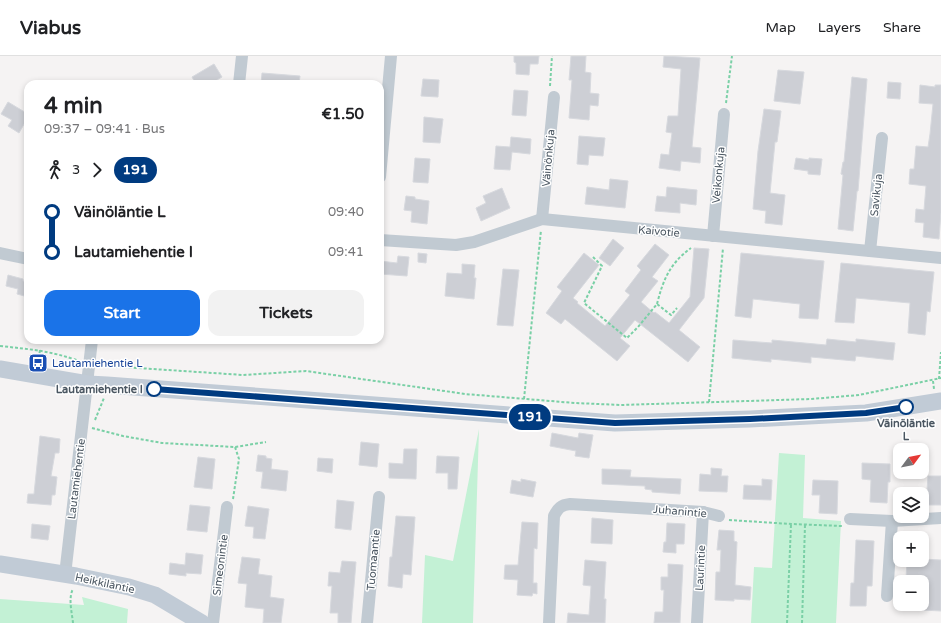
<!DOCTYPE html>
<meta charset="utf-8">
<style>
body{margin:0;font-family:"Varela Round",sans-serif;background:#f2f2f2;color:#202124;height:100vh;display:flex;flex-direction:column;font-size:15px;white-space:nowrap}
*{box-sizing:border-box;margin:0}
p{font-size:13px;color:#757577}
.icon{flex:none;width:22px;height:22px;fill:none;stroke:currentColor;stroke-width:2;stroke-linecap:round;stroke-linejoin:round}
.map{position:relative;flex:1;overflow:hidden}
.side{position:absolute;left:24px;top:24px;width:360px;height:264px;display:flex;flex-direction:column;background:#fff;border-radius:12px;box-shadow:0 2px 6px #0003}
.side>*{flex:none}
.badge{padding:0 8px;border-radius:13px;font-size:14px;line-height:26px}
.needle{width:26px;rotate:58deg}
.fabs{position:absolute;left:893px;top:387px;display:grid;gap:8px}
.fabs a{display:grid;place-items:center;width:36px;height:36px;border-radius:8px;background:#fff;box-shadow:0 2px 6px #0003;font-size:20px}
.map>.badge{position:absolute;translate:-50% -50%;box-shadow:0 0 0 2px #fff}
.legs{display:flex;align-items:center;gap:6px;height:44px;padding:0 20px;font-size:13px}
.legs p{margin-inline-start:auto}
.head{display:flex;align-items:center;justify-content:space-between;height:68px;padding:0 20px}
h1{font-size:22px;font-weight:700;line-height:30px}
.primary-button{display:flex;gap:8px;margin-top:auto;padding:8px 20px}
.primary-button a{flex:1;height:46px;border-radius:12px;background:#1a73e8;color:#fff;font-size:16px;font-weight:700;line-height:46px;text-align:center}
.primary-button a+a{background:#f2f2f2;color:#202124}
ul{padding:0 20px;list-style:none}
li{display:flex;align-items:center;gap:14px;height:40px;font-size:15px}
li i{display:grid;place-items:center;width:6px;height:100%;margin:0 5px;background:currentColor}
li i::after{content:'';width:10px;height:10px;margin:-5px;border:3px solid;border-radius:50%;background:#fff}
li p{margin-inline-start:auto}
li:first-child i{background:linear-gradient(#0000 50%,currentColor 0)}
li:last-child i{background:linear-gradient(currentColor 50%,#0000 0)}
header{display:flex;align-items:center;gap:24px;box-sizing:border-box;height:56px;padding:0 20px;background:#fff;border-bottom:1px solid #e0e0e0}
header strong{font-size:19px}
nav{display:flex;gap:22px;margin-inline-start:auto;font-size:14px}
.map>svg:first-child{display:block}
.green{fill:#c3f1d5}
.building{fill:#cdcfd5;stroke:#d7d9de}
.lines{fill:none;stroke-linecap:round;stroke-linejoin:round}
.path{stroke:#7ad0a6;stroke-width:2;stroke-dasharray:3 2;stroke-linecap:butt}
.street{stroke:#c1cad2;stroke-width:12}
.secondary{stroke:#c1cbd6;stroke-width:17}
.line-1-casing{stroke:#fff;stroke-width:9}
.line-1{stroke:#003b80;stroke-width:6}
.stop-1-dot{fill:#fff;stroke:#003b80;stroke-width:2}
.labels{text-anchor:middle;stroke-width:3;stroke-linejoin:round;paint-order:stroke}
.street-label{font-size:11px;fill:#4a5661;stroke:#fff}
.transit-label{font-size:11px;fill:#164399;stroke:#fff;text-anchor:start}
.stop-label{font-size:11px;font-weight:bold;fill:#4a5661;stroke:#fff;text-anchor:end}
</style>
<header>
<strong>Viabus</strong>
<nav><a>Map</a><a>Layers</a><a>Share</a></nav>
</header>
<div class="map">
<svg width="941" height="567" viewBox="0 0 941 567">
<rect width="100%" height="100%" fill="#f5f3f3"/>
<g class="green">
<path d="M479 373 473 567H422L425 499 453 505Z"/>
<path d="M779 397 805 399 803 462 841 465 836 567H751L754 511 772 512Z"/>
<path d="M82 541 128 553 127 567H0V543L84 549Z"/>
</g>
<g class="building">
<path d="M514 0H539L538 8H530L529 19 516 18V7L514 6Z"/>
<path d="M571 0H586L585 16 591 17 590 37 599 38 598 50 590 49 589 64 569 62 572 24H569Z"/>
<path d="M664 0 700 2 692 91 701 92 700 107 681 105 680 115 659 112 661 98 669 99 672 77 666 76 668 60H678L681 13 663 11Z"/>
<path d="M214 8 222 21 210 28H196L192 21Z"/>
<path d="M778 14 804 16 800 48 774 45Z"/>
<path d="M262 17 300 20 299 28H261Z"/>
<path d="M852 21 867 23 858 135H857L853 175 838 173 843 119 841 118 843 106H844Z"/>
<path d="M423 23 439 24 438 41 421 40Z"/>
<path d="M888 26 901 27 900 43 887 42Z"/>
<path d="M920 29 935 31V29H941V156L939 183 923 181 924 167 915 166 916 153 924 154 926 130 909 128 910 113H914L916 90 928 91 930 78 933 48 919 47Z"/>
<path d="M514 34 528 35 526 60 512 59Z"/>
<path d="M8 46 28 58V61L19 77 8 70 12 64 1 58Z"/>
<path d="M764 53 781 55 777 86H775L770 137 785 139 782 169 765 167 766 155 753 153 758 95Z"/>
<path d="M424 61 443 63 440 87 423 86Z"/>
<path d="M579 80 605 82 603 100 589 99 588 109 577 108Z"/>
<path d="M511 81 531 83 530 98 512 96 510 114 494 113 496 90 510 91Z"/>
<path d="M415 102 430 103 428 127 413 126Z"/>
<path d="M796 102 809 104V102L822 103 820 119 808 118V115L794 113Z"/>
<path d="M610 123 628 125 625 152 585 148 587 131 609 134Z"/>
<path d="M667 131 697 134 696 149 680 147V157L655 155 657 140 666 141Z"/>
<path d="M502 132 510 152 481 165 476 152 486 147 483 140Z"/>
<path d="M406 140 415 141V143L429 145 427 168 411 166 412 155 404 154Z"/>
<path d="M613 183 624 192 610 210 599 202Z"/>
<path d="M655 188 669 199 652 221 658 225 641 246 654 257 655 256 669 267 690 241 694 192 709 193 704 242 679 274 700 291 688 306 635 264 620 282 630 290 617 305 565 263 561 268 546 257 562 235 557 231 584 197 599 209 573 242 578 246 577 247 605 270 630 239 625 235 641 214 637 210Z"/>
<path d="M418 197 427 198 426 207 418 206Z"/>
<path d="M741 197 824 205 818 263 799 262 800 248 753 243 751 262 735 260Z"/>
<path d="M398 200 409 201 407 220 380 218V205L397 207Z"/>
<path d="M841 207 934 216 930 256 927 255 925 279 908 277 910 247 856 242 854 267 835 266Z"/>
<path d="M462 208 475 209 474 222H476L474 243 445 240 447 217 462 218Z"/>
<path d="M503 213 519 214 513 270 497 269Z"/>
<path d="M8 219 23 223V225L28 226V241L17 238 18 233 6 230Z"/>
<path d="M827 283 856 286V283L895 287 893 304 856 300 855 305 811 301V307L771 303V306L732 302 733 284 772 287V284L826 289Z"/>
<path d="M552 377 578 382 579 377 593 379 589 402 575 400 576 395 550 390Z"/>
<path d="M40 380 60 383 59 397H55L51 420 57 421 55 439H52L51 449 27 447 28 438H34Z"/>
<path d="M361 386 379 388 377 411 359 409Z"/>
<path d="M404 393H417L416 423 389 422V407L403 408Z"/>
<path d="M258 399 266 400V402L272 403 271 413 288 415 286 435 261 432 263 416 256 415Z"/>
<path d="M437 400 459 401 457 433H448V417H436Z"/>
<path d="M198 401 215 403 212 433 194 431Z"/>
<path d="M318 402 333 403 332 417 317 415Z"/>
<path d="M862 407 890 408V426H888L887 447 870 446 871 424 862 423Z"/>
<path d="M711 412 722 413 721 420H728L727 436 699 435 700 418 711 419Z"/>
<path d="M602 413 631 414 630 421 681 423 680 438 652 436V434L645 433V430L602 428Z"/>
<path d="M928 420H941V449H926Z"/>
<path d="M521 423 536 426 533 441 510 437 512 424 521 426Z"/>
<path d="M762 423 772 424 771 444 743 443 744 429 762 430Z"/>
<path d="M813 424 838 425 837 458 819 457 820 439H812Z"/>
<path d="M337 444 354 446 351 474 335 472Z"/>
<path d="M190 449 210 451 207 476 187 474Z"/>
<path d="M248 450 269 453 265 483 253 482 254 471 245 470Z"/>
<path d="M396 460 415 461 411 519 403 518 402 532 388 530 390 501H392Z"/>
<path d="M592 462 613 464 612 488 591 487Z"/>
<path d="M522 466 538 467 537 493 534 492 533 527H537V538L533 537 532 540 517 539 518 524 504 523 505 509H518Z"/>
<path d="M667 467 685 468 684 488H676V497L663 496 664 486H666Z"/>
<path d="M32 468 50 470 48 484 31 482Z"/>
<path d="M719 474 734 475V485L737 486 735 529 751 531 750 544 734 543V545L715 544 716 516H720L721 494H717Z"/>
<path d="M856 484 874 485 872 530H867L866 550H850L851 527H854Z"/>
<path d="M186 497 203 499 201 518 186 517V520L169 518 170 507 185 509Z"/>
<path d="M242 501 260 503 258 518 272 520 270 541 284 543 281 567H263L264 553 245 551 247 528 238 527Z"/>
<path d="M922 503 941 504V555L922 554V523H906L907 504H922Z"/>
<path d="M585 504 606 506 604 543H606L605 567H567L568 557 589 559 591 530 583 529Z"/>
<path d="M342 505 356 506 351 567H338V557H330L332 530H328L329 516 340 517Z"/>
<path d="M668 508 683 509 680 567H654L655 556H663L664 534H661V521H668Z"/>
</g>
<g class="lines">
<g class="path">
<path d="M550 30 552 0"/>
<path d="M726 47 732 0"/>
<path d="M593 201 602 210 584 247 627 282 638 271 657 248 671 259 677 252"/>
<path d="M657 248C663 224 670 207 691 192"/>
<path d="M0 290C28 293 52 295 79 305"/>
<path d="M38 307 40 294"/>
<path d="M99 308 108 310 243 319 306 315 465 338 575 347 621 349 811 343 859 339 941 322"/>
<path d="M939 323 941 296"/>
<path d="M933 325 934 333"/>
<path d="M524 343 541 174"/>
<path d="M709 346 723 192"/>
<path d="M95 364 104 342"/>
<path d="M92 372 123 380 162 387 235 391 266 386"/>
<path d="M233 443 239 403 235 391"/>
<path d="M729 464 791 468 842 470"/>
<path d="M73 567C72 557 68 542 73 533"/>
<path d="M787 567 791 468"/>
<path d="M802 567 805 469"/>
</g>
<g class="street">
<path d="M239 28 242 0"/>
<path d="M380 121 391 0"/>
<path d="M542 163 554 41"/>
<path d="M713 180 724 58"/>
<path d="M380 184 456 189 474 186 542 163 941 202"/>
<path d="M870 195 882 82"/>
<path d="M0 197 28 203"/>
<path d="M850 463 892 465 941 462"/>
<path d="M65 519 92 284"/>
<path d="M887 540 892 465"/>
<path d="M213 567 227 451"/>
<path d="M367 567 379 441"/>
<path d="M549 567 554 460C558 452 561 449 570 448L703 456 719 460"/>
<path d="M697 567 703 456"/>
</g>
<g class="secondary">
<path d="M0 313 88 328 107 329 615 367 750 363 866 357 941 345"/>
<path d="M0 508 76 520 129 531 155 539 202 567"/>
</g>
</g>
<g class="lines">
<g class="line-1-casing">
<path id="line-1" d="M154 333 615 367 750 363 866 357 906 351"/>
</g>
<use href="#line-1" class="line-1"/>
</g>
<defs>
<g id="bus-square" transform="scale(1)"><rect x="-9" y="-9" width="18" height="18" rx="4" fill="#1a4fb4" stroke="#fff"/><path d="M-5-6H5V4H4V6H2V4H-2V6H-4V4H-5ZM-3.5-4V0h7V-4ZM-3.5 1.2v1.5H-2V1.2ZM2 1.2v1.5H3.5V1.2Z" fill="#fff"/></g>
</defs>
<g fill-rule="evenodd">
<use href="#bus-square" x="38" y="307"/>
</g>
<g class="stop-1-dot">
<circle cx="154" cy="333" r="7"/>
<circle cx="906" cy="351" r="7"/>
</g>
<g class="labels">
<g class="street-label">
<text transform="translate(548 102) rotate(-85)" y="4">Väinönkuja</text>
<text transform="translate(718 119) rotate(-85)" y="4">Veikonkuja</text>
<text transform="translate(876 139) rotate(-84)" y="4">Savikuja</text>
<text transform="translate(659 175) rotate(5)" y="4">Kaivotie</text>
<text transform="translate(76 423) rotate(-83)" y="4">Lautamiehentie</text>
<text transform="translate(680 455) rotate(5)" y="4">Juhanintie</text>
<text transform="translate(373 504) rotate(-85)" y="4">Tuomaantie</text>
<text transform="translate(220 509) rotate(-83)" y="4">Simeonintie</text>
<text transform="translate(700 512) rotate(-87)" y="4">Laurintie</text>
<text transform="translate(105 527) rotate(12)" y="4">Heikkiläntie</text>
</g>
<g class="transit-label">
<text x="52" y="311">Lautamiehentie L</text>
</g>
<g class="stop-label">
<text x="143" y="337">Lautamiehentie I</text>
<text x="906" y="371" text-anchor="middle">Väinöläntie<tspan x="906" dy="13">L</tspan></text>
</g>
</g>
</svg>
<div class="fabs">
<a><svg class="needle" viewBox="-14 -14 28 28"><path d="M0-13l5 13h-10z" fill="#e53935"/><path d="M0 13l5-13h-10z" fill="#757577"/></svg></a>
<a><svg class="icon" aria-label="layers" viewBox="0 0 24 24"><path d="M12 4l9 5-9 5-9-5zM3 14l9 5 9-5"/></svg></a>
<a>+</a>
<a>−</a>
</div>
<b class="badge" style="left:530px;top:361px;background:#003b80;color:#fff">191</b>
<section class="side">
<div class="head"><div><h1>4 min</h1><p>09:37 – 09:41 · Bus</p></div><b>€1.50</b></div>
<div class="legs"><svg class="icon" aria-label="walk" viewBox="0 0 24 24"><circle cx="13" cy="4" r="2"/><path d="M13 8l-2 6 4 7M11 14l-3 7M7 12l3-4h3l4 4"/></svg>3<svg class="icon" aria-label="forward" viewBox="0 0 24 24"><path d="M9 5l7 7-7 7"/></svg><b class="badge" style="background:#003b80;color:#fff">191</b></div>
<ul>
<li><i style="color:#003b80"></i><b>Väinöläntie L</b><p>09:40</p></li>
<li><i style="color:#003b80"></i><b>Lautamiehentie I</b><p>09:41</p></li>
</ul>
<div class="primary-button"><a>Start</a><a>Tickets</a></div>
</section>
</div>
